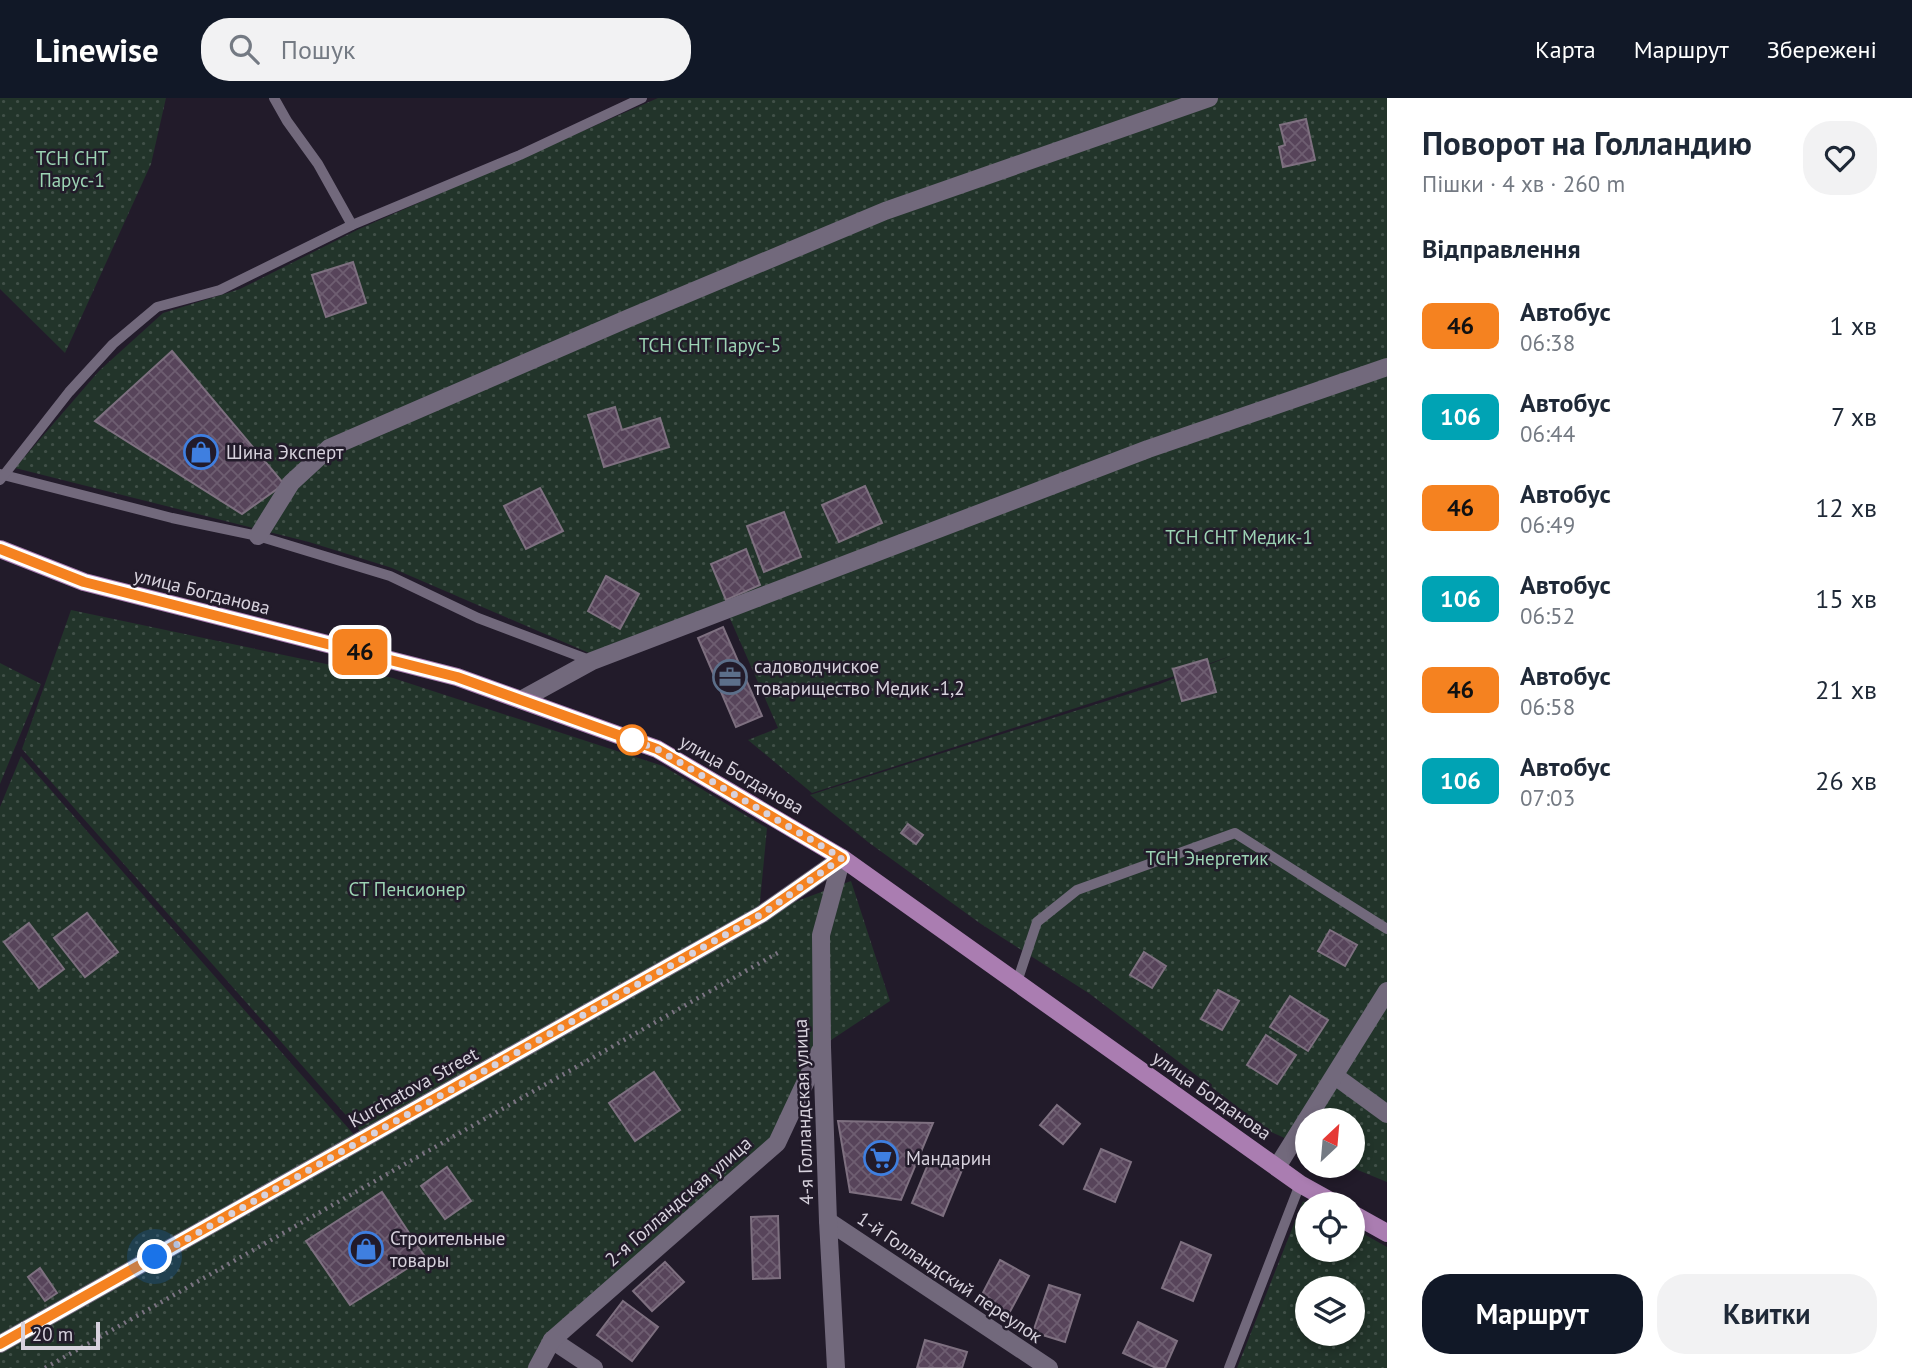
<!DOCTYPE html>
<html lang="uk">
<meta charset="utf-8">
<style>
body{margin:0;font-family:"PT Sans",sans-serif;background:#f2f2f3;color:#1f2937;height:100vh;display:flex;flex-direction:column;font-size:26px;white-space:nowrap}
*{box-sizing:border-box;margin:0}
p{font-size:23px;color:#747a83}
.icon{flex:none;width:38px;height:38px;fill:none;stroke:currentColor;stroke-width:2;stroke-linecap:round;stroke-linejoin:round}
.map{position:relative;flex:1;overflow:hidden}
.panel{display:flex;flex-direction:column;background:#fff;width:525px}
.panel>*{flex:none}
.badge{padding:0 14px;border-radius:10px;font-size:24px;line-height:46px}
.needle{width:46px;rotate:26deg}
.buttons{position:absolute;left:1295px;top:1010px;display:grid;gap:14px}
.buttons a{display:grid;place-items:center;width:70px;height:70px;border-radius:50%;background:#fff;box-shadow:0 4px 10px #0003;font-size:35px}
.scale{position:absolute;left:21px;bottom:18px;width:79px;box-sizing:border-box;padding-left:7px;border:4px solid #d7d2dd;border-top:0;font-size:19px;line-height:24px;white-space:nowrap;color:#d7d2dd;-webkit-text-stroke:5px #221b2a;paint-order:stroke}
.you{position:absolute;width:35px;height:35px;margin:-18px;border:5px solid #fff;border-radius:50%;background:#1a73e8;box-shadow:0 0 0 10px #1a73e833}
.map>.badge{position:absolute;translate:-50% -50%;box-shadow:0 0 0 4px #fff}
h2{padding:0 35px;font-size:26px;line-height:63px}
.round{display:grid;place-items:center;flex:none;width:74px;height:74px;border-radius:28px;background:#f2f2f3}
.head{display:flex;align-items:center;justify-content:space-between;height:119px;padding:0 35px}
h1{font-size:33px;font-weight:800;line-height:52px}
.button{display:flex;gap:14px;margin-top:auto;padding:14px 35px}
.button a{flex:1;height:80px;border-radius:28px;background:#111827;color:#fff;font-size:28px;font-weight:800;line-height:80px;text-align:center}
.button a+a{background:#f2f2f3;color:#1f2937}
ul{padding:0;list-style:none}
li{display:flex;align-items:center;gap:21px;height:91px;padding:0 35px}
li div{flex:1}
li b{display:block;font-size:26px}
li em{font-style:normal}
li .badge{min-width:77px;font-weight:700;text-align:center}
header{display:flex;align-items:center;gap:42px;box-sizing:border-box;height:98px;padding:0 35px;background:#111827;color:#fff}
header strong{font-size:33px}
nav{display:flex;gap:38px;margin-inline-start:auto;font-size:24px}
.search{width:490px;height:63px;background:#f2f2f3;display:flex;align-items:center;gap:18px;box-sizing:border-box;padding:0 24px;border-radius:28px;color:#747a83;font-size:26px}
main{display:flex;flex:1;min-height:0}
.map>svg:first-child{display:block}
.grass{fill:url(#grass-dots);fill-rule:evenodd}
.building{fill:url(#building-cross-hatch);stroke:#7e7080;stroke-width:2}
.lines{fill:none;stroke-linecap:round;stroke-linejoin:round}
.path{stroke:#7b7482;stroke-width:4.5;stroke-dasharray:2 5;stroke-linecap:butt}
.service{stroke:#72697c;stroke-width:10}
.minor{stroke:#72697c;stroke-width:18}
.primary{stroke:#aa7db1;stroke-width:18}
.line-casing{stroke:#fff;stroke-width:16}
.line{stroke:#f58220;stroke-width:10}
.walk{stroke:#d7d2dd;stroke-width:7;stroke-dasharray:0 12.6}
.stop-dot{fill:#fff;stroke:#f58220;stroke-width:3.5}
.labels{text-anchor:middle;stroke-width:5;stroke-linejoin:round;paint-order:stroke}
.park-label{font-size:19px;fill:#9cd4b4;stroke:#221b2a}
.poi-label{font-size:19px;fill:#d7d2dd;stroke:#221b2a;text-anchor:start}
.street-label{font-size:19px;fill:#d7d2dd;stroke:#221b2a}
</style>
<header>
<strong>Linewise</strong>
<div class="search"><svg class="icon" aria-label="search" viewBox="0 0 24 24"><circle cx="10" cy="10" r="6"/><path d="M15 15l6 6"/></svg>Пошук</div>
<nav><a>Карта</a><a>Маршрут</a><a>Збережені</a></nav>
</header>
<main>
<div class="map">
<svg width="1387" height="1270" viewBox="0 0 1387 1270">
<defs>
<pattern id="grass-dots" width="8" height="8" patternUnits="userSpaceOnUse" patternTransform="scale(1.75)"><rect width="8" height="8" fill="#22342a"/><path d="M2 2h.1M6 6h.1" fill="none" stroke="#415048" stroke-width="1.8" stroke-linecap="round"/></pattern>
<pattern id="building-cross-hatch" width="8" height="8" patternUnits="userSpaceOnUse" patternTransform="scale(1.75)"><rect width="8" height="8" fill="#57445a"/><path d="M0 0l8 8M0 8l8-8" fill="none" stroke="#6e5e71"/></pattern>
</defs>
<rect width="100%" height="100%" fill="#221b2a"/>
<g class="grass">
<path d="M0 0H166L151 66 65 255 0 191Z"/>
<path d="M658 0H1387V266L589 555 392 470 309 444 15 370 99 273 163 215 240 191 359 131Z"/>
<path d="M1387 273V1084L1348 1068H1353V1022H1307V1050L1269 1033 1090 896 981 826 868 744 810 697 1160 586 1233 557 1175 578 812 695 748 642 778 630 728 516 934 436Z"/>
<path d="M71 512 393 580 663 668 767 730 759 814 367 1041 22 651Z"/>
<path d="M0 565 41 586 0 686Z"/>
<path d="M21 658 364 1048 762 816 851 783 890 903 819 950 776 1043 535 1270H0V709Z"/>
<path d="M1303 1103 1308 1106 1307 1152H1353V1130L1387 1149V1270H1237ZM1307 1190H1353V1236H1307Z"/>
</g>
<g class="building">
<path d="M1306 21 1315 62 1283 69 1279 49 1285 47 1280 27Z"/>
<path d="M353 164 366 205 326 219 312 177Z"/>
<path d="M172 253 284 386 242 416 95 323Z"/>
<path d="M615 309 622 332 660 320 669 349 604 369 588 317Z"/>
<path d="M865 388 882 425 839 444 822 407Z"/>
<path d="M540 390 563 433 526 451 504 408Z"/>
<path d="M784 414 801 459 764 474 747 428Z"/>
<path d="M746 451 760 487 726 502 711 466Z"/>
<path d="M606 478 639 496 620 531 588 513Z"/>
<path d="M723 529 762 618 736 629 698 540Z"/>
<path d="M1207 561 1216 594 1182 603 1173 571Z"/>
<path d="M908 726 923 737 916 746 901 735Z"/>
<path d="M87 815 118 854 85 879 54 840Z"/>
<path d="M29 825 64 871 39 890 4 844Z"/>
<path d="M1330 832 1357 847 1345 868 1318 853Z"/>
<path d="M1144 854 1166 868 1152 890 1130 877Z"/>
<path d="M1218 892 1239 903 1222 932 1201 921Z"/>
<path d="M1290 898 1328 922 1308 953 1270 929Z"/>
<path d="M1266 937 1296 957 1277 986 1247 967Z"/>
<path d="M654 974 680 1012 635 1043 609 1005Z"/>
<path d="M1057 1007 1080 1026 1063 1046 1040 1027Z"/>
<path d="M838 1023 933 1025 901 1102 850 1094Z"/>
<path d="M1101 1051 1131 1064 1115 1104 1084 1091Z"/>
<path d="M931 1059 962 1072 943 1118 912 1105Z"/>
<path d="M447 1069 471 1103 445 1121 421 1088Z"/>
<path d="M382 1094 425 1159 350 1207 306 1143Z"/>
<path d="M778 1118 780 1180 753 1181 751 1119Z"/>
<path d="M1181 1144 1211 1157 1193 1203 1162 1190Z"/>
<path d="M1000 1162 1029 1178 1006 1221 977 1206Z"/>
<path d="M665 1164 684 1184 652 1213 633 1193Z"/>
<path d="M40 1170 57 1195 45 1203 28 1179Z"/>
<path d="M1049 1187 1080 1197 1065 1244 1033 1234Z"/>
<path d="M623 1203 658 1229 632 1263 597 1237Z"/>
<path d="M1138 1224 1177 1243 1165 1270H1156L1123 1255Z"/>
<path d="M925 1242 967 1254 962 1270H917Z"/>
</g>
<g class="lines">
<path class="path" d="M45 1270 781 853"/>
<g class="service">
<path d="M274 0 287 23 318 66 352 127"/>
<path d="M0 376 172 420 258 438 390 478 478 520 592 563"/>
<path d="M0 382 69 294 113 246 157 209 220 192 352 127 520 57 642 0"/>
<path d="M1017 884 1037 824 1077 792 1235 735 1387 831"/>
<path d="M1229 1270 1300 1086"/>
</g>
<g class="minor">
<path d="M258 438 291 385 329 350 629 220 885 113 1209 0"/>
<path d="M521 602 592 563 1148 351 1387 269"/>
<path d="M1335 978 1387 1016"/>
<path d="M1277 1069 1387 893"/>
<path d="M828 1123 1049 1270"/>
<path d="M552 1242 594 1270"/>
<path d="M0 1246 762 816 842 760"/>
<path d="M537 1270 552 1242 777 1045 820 953"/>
<path d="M836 1270 828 1123 822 949 821 837 842 760"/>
</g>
<g class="primary">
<path d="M0 451 84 484 457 579 657 651 842 760 1300 1086 1336 1106"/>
<path d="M1353 1116 1387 1135"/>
</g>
</g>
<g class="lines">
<g class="line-casing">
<path id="line" d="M0 451 84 484 457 579 657 651 842 760 762 816 0 1246"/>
</g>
<use href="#line" class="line"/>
<path class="walk" d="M155 1159 762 816 842 760 657 651 632 642"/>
</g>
<defs>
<g id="shop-ring" transform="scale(1.75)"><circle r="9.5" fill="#221b2a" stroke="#3f7fe0" stroke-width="1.5"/><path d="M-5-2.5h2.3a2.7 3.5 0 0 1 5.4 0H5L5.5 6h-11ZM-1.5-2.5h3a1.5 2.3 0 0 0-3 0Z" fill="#3f7fe0"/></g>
<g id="office-ring" transform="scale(1.75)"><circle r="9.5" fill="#221b2a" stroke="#5c6f8a" stroke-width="1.5"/><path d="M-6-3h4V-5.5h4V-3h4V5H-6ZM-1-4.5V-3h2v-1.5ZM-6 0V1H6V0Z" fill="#5c6f8a"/></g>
<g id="supermarket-ring" transform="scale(1.75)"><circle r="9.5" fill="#221b2a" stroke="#3f7fe0" stroke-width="1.5"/><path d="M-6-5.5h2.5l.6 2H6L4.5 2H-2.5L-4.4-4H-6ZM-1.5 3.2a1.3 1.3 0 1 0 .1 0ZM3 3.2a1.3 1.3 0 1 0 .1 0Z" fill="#3f7fe0"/></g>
</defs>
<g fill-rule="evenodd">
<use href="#shop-ring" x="201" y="354"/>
<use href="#office-ring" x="730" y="579"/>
<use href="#supermarket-ring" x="881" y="1060"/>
<use href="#shop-ring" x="366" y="1151"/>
</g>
<circle class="stop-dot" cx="632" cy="642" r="14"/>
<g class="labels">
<g class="park-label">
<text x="72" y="67">ТСН СНТ<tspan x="72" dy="22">Парус-1</tspan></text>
<text x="710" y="254">ТСН СНТ Парус-5</text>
<text x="1239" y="446">ТСН СНТ Медик-1</text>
<text x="1207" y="767">ТСН Энергетик</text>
<text x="407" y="798">СТ Пенсионер</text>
</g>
<g class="poi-label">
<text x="226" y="361">Шина Эксперт</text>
<text x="754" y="575">садоводчиское<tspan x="754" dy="22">товарищество Медик -1,2</tspan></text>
<text x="906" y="1067">Мандарин</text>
<text x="390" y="1147">Строительные<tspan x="390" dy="22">товары</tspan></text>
</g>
<g class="street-label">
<text transform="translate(202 493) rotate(14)" y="7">улица Богданова</text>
<text transform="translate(742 676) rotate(30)" y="7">улица Богданова</text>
<text transform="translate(413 989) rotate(-29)" y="7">Kurchatova Street</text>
<text transform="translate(1212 997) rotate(35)" y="7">улица Богданова</text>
<text transform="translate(803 1014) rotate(-92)" y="7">4-я Голландская улица</text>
<text transform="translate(678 1103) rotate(-41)" y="7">2-я Голландская улица</text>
<text transform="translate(950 1179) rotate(34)" y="7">1-й Голландский переулок</text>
</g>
</g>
</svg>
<div class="buttons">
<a><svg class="needle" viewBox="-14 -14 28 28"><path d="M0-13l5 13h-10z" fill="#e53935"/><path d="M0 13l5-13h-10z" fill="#747a83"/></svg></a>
<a><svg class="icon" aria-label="locate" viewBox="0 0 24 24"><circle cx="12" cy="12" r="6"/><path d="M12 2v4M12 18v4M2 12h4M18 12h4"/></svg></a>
<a><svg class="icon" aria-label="layers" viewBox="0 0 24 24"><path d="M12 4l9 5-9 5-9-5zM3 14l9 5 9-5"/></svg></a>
</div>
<div class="scale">20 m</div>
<div class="you" style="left:155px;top:1159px"></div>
<b class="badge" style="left:360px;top:554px;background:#f58220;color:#111">46</b>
</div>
<section class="panel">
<div class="head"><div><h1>Поворот на Голландию</h1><p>Пішки · 4 хв · 260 m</p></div><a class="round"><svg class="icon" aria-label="heart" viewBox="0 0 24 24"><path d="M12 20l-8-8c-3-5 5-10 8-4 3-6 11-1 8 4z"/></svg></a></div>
<h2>Відправлення</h2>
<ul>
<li><span class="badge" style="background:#f58220;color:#111">46</span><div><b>Автобус</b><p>06:38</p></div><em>1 хв</em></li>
<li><span class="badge" style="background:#00a3b4;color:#fff">106</span><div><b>Автобус</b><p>06:44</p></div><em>7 хв</em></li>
<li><span class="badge" style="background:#f58220;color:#111">46</span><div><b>Автобус</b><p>06:49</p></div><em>12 хв</em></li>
<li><span class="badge" style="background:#00a3b4;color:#fff">106</span><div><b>Автобус</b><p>06:52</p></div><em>15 хв</em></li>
<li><span class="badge" style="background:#f58220;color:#111">46</span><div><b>Автобус</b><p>06:58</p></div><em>21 хв</em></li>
<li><span class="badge" style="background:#00a3b4;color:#fff">106</span><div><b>Автобус</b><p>07:03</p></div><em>26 хв</em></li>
</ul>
<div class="button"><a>Маршрут</a><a>Квитки</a></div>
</section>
</main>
